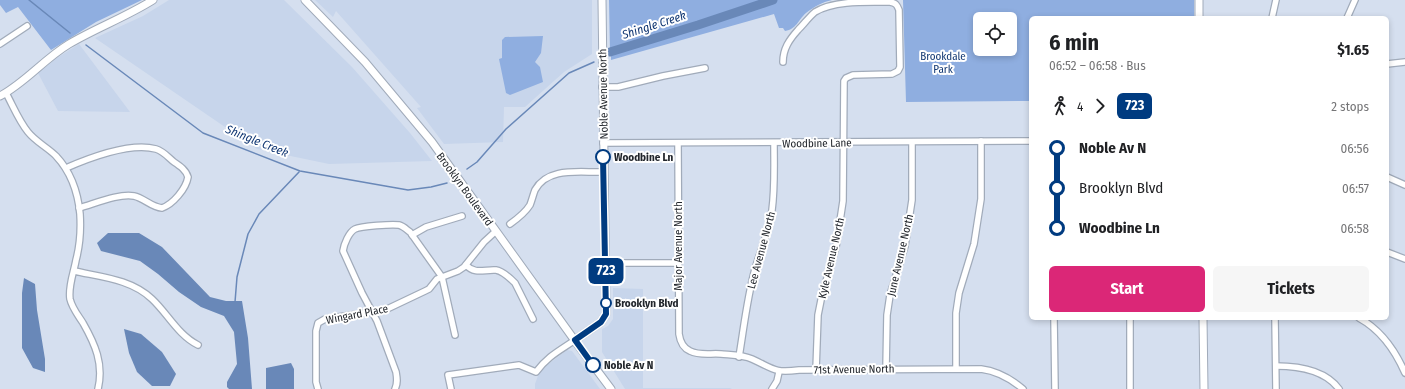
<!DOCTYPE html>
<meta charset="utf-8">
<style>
body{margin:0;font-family:"Fira Sans Condensed",sans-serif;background:#f6f6f6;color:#202124;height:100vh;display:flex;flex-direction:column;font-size:15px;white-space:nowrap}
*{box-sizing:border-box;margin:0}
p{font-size:13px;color:#757577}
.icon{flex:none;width:22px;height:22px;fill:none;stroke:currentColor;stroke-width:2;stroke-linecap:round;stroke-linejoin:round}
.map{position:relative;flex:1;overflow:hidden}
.panel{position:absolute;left:1029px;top:16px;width:360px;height:304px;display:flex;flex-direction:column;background:#fff;border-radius:6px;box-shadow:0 2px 6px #0003}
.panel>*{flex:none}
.badge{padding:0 8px;border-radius:6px;font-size:14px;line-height:26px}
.controls{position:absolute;left:973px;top:12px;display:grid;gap:8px}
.controls a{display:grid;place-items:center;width:44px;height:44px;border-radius:6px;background:#fff;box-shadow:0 2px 6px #0003;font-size:20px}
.map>.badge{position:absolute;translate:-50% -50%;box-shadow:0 0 0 2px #fff}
.legs{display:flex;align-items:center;gap:6px;height:44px;padding:0 20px;font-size:13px}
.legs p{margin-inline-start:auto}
.overview{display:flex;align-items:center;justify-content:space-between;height:68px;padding:0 20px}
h1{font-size:22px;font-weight:700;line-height:30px}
.primary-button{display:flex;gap:8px;margin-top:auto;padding:8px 20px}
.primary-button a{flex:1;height:46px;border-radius:6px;background:#db2777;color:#fff;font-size:16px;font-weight:700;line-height:46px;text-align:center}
.primary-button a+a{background:#f6f6f6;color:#202124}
ul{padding:0 20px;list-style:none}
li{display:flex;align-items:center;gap:14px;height:40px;font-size:15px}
li i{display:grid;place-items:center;width:6px;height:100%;margin:0 5px;background:currentColor}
li i::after{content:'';width:10px;height:10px;margin:-5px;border:3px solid;border-radius:50%;background:#fff}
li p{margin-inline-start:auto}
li:first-child i{background:linear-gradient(#0000 50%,currentColor 0)}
li:last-child i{background:linear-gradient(currentColor 50%,#0000 0)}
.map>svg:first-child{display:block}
.built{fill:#c7d5eb}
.green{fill:#8faee0;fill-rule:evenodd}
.water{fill:#6988b8}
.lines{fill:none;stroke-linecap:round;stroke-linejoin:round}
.stream{stroke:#6988b8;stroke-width:1.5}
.river{stroke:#6988b8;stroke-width:9}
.minor-casing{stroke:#a1abba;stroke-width:8}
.tertiary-casing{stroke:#a1abba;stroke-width:9}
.secondary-casing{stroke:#a1abba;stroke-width:9}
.minor{stroke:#fff;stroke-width:5.5}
.tertiary{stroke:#fff;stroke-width:7}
.secondary{stroke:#fff;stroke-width:7}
.line-1-casing{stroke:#fff;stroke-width:9}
.line-1{stroke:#003b80;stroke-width:6}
.stop-1-dot{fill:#fff;stroke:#003b80;stroke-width:2}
.labels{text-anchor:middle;stroke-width:4;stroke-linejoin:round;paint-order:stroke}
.park-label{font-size:11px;fill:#123873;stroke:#fff}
.street-label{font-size:11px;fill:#22262c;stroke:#fff}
.stop-label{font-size:11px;font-weight:bold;fill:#22262c;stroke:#fff;text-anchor:start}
.water-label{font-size:12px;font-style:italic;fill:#113773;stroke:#fff}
</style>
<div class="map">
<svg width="1405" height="389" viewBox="0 0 1405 389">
<rect width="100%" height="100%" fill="#d5dfef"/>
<g class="built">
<path d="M169 0H284L352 67 410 133 432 161 329 164 257 149 95 38 143 16Z"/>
<path d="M315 0H592V54L564 72 525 107H504L503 142 444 144 417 108 421 107 336 11 333 17Z"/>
<path d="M79 44 130 112 58 111 38 73 57 58Z"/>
<path d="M613 288 643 289V388H730L732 389H625L602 352V329L608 326 613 319Z"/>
<path d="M567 350 572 351 600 389H535V384L539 373 546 366Z"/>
</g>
<g class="green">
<path d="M0 0H142L96 22 51 50 18 7 6 13 0 5Z"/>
<path d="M609 0H832C822 2 814 7 806 13 798 20 797 29 785 31L783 28H779L774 14 611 60V53H610Z"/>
<path d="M903 0H1194V18H1031V101L906 102ZM980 19H1010V49H980Z"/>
<path d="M543 36 541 53 535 62 540 67 543 82 510 95 506 93 499 59 502 58V40L505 37Z"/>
</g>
<g class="water">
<path d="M108 233H139L162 247 210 297 226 301H242L248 338 252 389H229L227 387V382L237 364 234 332 224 316 201 307 179 292 158 274 140 261 101 251 97 243Z"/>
<path d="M24 278 35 284 37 310 45 359V372L33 368 22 348V293Z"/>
<path d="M124 329 141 334 162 352 176 374 170 386H152L137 372 129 353Z"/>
<path d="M291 363 294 369V389H266V368Z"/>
</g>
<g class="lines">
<g class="stream">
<path d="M29 0 70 33"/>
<path d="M86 45 203 133 300 171 408 190 431 187 447 183"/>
<path d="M467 169 477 162 506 129 569 73 594 62"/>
<path d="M235 302 237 277 248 234 259 214 299 172"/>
</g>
<path class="river" d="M610 52 698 25 773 0"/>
<g class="minor-casing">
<g id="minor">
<path d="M1272 18 1276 0"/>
<path d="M1347 18 1355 0"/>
<path d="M0 44 27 26"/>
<path d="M783 62C783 49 789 40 798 30 804 24 809 17 815 12 834 0 868 2 890 2 896 3 897 5 899 10L900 67 898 71 892 74 853 75 846 78 844 81 843 201 836 247 822 295 818 315 816 370"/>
<path d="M1387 64 1405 62"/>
<path d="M602 87H618L663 76 705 68"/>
<path d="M6 93C13 106 19 121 28 132 36 142 47 147 56 156 71 172 78 193 80 214 81 230 80 245 76 260 74 272 68 286 70 299 72 308 78 315 83 323 95 344 104 364 98 389"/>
<path d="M603 143 1031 141"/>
<path d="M678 143 679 334C680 341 683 348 690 351 700 356 711 353 721 354 731 355 743 355 752 359 774 369 773 373 799 370L981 369C997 371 1010 378 1023 389"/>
<path d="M66 168C89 158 130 142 156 149 163 151 168 157 174 162 180 166 186 170 188 177 186 189 173 204 162 208 151 207 144 198 134 196 119 193 94 204 79 208"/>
<path d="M1387 177 1405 185"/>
<path d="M510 224C517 219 525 213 530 205 532 200 533 195 535 190 548 166 581 173 604 172"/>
<path d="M412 235 426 227 462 216"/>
<path d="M1387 252 1405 259"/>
<path d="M605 263H678"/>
<path d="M466 265C475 275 485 269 496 270 503 271 510 278 515 283L533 319"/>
<path d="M74 271C101 277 131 279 152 299 168 314 178 335 198 345"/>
<path d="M1054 318 1055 389"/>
<path d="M1130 318V389"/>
<path d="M1275 318 1276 389"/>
<path d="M1359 318C1381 330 1395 350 1405 373"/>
<path d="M739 357C744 327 747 298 755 269 761 249 769 231 772 210 775 188 774 166 774 143"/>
<path d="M1276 366C1298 366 1325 370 1339 389"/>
<path d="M886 369 887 315 890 295 905 246 912 200V142"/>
<path d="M956 369V313L959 293 974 244 981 199V141"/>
<path d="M318 389 316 382V331L318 323 325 319 385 310 425 291 429 289 437 279 458 271 464 267 484 242 496 231"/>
<path d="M395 389C398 383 397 378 396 372L377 321 362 293 343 251C344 244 349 232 355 229 361 226 392 224 399 225 403 226 406 229 410 232L442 277 455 335"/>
<path d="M451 389 448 375 519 365 536 372C548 356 559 351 575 340"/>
<path d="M772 389 777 381 779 372"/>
</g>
</g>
<g class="tertiary-casing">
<g id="tertiary">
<path d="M1199 18V0"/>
<path d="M0 96C25 83 44 59 69 44 96 28 126 17 153 0"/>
<path d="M1203 318 1204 389"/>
<path d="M575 340 601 322 606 314 602 0"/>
</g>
</g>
<g class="secondary-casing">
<path id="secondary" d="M305 0 365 62 432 142 578 345 611 389"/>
</g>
<use href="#minor" class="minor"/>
<use href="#tertiary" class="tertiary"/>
<use href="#secondary" class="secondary"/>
</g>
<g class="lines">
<g class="line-1-casing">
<path id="line-1" d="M593 365 575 340 601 322 606 314 603 157"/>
</g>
<use href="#line-1" class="line-1"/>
</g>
<g class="stop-1-dot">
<circle cx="603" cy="157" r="7"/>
<circle cx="606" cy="303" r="5"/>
<circle cx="593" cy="365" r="7"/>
</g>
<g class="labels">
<g class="park-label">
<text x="943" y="60">Brookdale<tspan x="943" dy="13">Park</tspan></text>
</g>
<g class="street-label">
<text transform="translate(603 94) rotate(-91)" y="4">Noble Avenue North</text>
<text transform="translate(817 143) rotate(-1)" y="4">Woodbine Lane</text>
<text transform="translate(465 189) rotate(54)" y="4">Brooklyn Boulevard</text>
<text transform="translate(678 246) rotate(-90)" y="4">Major Avenue North</text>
<text transform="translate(761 250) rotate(-75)" y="4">Lee Avenue North</text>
<text transform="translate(900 255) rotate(-77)" y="4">June Avenue North</text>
<text transform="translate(831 258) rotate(-77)" y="4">Kyle Avenue North</text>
<text transform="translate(357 314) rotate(-11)" y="4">Wingard Place</text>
<text transform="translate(854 369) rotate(-1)" y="4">71st Avenue North</text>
</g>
<g class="stop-label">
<text x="614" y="161">Woodbine Ln</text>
<text x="615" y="307">Brooklyn Blvd</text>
<text x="604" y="369">Noble Av N</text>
</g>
<g class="water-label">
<text transform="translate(654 25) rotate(-18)" y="4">Shingle Creek</text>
<text transform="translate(257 141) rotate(22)" y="4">Shingle Creek</text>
</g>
</g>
</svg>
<div class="controls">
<a><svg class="icon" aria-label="locate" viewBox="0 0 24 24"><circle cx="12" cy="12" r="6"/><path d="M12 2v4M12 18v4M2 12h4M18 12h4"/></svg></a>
</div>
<b class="badge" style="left:606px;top:271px;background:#003b80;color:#fff">723</b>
<section class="panel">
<div class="overview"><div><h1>6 min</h1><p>06:52 – 06:58 · Bus</p></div><b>$1.65</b></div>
<div class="legs"><svg class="icon" aria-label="walk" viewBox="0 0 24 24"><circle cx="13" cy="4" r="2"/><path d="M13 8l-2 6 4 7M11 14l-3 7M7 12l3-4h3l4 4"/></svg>4<svg class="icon" aria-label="forward" viewBox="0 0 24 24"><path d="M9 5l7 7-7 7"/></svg><b class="badge" style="background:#003b80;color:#fff">723</b><p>2 stops</p></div>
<ul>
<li><i style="color:#003b80"></i><b>Noble Av N</b><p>06:56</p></li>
<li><i style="color:#003b80"></i><span>Brooklyn Blvd</span><p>06:57</p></li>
<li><i style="color:#003b80"></i><b>Woodbine Ln</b><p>06:58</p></li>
</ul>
<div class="primary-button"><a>Start</a><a>Tickets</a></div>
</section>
</div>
